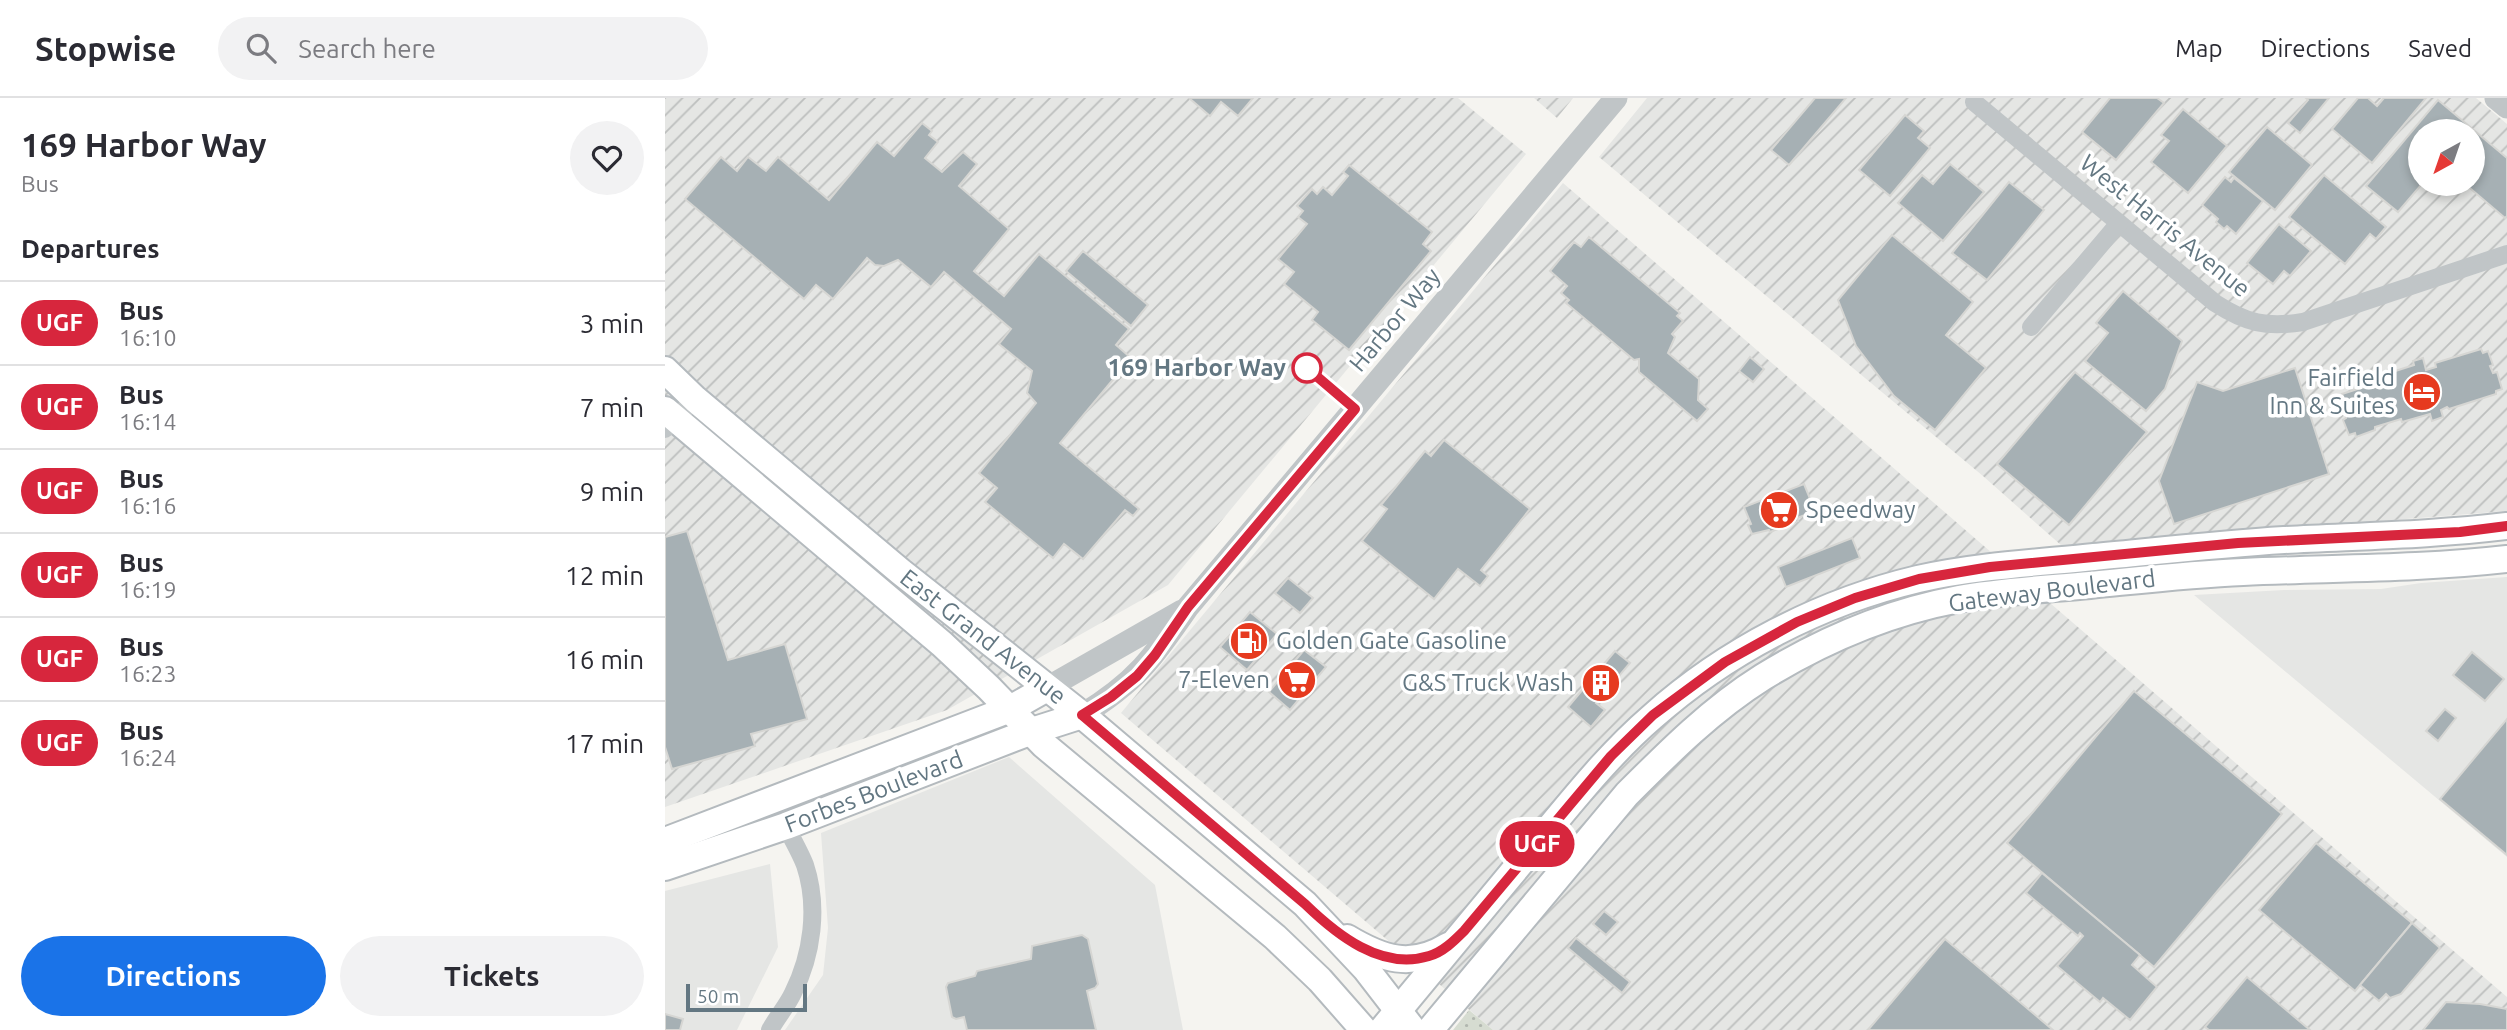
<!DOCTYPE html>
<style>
body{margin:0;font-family:Ubuntu,sans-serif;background:#f2f2f3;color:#2b2b33;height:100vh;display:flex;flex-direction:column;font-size:26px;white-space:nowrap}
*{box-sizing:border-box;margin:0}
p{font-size:23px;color:#7c7c81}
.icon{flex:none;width:38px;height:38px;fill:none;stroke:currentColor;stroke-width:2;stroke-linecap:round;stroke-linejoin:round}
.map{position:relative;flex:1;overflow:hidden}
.drawer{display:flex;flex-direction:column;background:#fff;width:665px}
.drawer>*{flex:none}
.badge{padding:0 14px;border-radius:23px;font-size:24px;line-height:46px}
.needle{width:46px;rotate:220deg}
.tools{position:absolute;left:1743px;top:21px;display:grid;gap:14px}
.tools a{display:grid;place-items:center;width:77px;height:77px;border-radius:50%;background:#fff;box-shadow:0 4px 10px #0003;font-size:35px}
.scale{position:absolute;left:21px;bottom:18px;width:121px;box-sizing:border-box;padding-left:7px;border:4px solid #637782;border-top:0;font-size:19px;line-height:24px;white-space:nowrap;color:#637782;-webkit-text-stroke:5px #fff;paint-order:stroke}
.map>.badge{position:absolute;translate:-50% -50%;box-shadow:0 0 0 4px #fff}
h2{padding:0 21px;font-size:26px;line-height:63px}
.round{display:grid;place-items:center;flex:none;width:74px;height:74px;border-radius:37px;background:#f2f2f3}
.overview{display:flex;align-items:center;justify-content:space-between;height:119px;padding:0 21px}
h1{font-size:33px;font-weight:700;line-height:52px}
.button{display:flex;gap:14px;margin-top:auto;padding:14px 21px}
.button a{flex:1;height:80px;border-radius:42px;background:#1a73e8;color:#fff;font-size:28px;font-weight:700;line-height:80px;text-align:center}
.button a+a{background:#f2f2f3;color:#2b2b33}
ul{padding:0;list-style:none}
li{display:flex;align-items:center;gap:21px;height:84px;padding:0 21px;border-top:2px solid #e1e1e2}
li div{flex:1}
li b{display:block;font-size:26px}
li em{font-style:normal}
li .badge{min-width:77px;font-weight:700;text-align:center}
header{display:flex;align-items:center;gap:42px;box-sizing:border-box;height:98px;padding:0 35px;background:#fff;border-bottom:2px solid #e1e1e2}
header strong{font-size:33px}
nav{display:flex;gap:38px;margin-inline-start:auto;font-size:24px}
.search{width:490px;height:63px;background:#f2f2f3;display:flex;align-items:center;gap:18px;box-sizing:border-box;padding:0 24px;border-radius:38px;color:#7c7c81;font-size:26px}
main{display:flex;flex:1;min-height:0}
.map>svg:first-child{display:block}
.built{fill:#e5e6e4}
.industrial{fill:url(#industrial-furrows);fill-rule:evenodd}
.park{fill:url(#park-dots)}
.building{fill:#a6b0b4;stroke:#d6d6d3;stroke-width:2}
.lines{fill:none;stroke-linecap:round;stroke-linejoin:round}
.secondary-casing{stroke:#b4babe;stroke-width:30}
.minor{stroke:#c0c5c7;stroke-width:18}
.tertiary{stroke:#c0c5c7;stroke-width:23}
.secondary{stroke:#fff;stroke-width:26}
.line-casing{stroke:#fff;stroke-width:16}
.line{stroke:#d7263d;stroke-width:10}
.stop-dot{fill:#fff;stroke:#d7263d;stroke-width:3.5}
.labels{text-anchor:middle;stroke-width:7;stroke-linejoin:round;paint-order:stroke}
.street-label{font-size:24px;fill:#637782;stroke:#fff}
.stop-label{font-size:24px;font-weight:bold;fill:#637782;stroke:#fff;text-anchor:end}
.poi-label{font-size:24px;fill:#637782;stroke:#fff;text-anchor:end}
</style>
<header>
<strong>Stopwise</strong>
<div class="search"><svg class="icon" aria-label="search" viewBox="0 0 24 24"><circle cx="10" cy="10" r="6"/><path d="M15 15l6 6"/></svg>Search here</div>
<nav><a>Map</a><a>Directions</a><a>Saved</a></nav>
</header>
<main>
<section class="drawer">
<div class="overview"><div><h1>169 Harbor Way</h1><p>Bus</p></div><a class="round"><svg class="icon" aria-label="heart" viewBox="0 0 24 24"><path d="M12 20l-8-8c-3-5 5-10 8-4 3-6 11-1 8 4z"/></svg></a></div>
<h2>Departures</h2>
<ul>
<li><span class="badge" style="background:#d7263d;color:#fff">UGF</span><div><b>Bus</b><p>16:10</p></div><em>3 min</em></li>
<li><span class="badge" style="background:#d7263d;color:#fff">UGF</span><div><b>Bus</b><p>16:14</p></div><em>7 min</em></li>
<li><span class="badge" style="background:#d7263d;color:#fff">UGF</span><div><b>Bus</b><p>16:16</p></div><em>9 min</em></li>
<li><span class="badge" style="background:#d7263d;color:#fff">UGF</span><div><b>Bus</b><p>16:19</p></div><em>12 min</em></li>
<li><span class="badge" style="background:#d7263d;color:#fff">UGF</span><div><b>Bus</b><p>16:23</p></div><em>16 min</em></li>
<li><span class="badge" style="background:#d7263d;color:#fff">UGF</span><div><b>Bus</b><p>16:24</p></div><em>17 min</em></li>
</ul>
<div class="button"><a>Directions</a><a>Tickets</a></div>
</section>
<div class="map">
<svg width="1842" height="932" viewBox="0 0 1842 932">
<defs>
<pattern id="industrial-furrows" width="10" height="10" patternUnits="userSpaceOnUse" patternTransform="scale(1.75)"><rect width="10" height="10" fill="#e5e6e4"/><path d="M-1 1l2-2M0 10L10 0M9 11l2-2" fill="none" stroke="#bdbfbe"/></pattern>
<pattern id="park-dots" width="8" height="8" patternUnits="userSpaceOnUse" patternTransform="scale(1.75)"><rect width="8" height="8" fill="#d6dcd1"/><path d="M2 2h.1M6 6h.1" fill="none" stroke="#b1b7af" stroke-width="1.8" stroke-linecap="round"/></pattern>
</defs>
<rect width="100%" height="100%" fill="#f5f4f0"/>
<g class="built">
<path d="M1842 479V759L1529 497 1619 492 1716 491 1756 485Z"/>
<path d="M344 659 490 787 518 932H120L158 877 163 830 156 735Z"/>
<path d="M105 766 113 849 72 932H0V793Z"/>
</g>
<g class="industrial">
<path d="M0 0H793L861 56 503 487 282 612 0 709Z"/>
<path d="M869 0H908L892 20Z"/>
<path d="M982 0H1811L1842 26V413L1397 448 1318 378 934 59ZM1755 33H1808V86H1755Z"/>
<path d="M898 85 1842 899V932H828L456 615Z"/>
</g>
<path class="park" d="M804 912 828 932H788Z"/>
<g class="building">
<path d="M524 0H588L573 18 556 4 545 18Z"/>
<path d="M1150 0H1181L1124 67 1106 52Z"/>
<path d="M1445 0H1492L1499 5 1451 62 1417 34Z"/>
<path d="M1641 0H1664L1635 35 1623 25 1643 2Z"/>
<path d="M1693 0H1703L1712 8 1719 0H1761L1707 65 1667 31Z"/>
<path d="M1773 2 1842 60V118L1840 120 1800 86H1808V33H1755V86H1757L1733 114 1701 88Z"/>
<path d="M1518 11 1562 48 1523 95 1486 64 1504 43 1496 37Z"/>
<path d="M1240 17 1259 33 1253 40 1265 50 1225 98 1194 72Z"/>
<path d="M257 25 267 33 264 37 273 44 260 60 277 74 298 54 312 66 294 88 344 131 309 173 339 198 374 156 464 231 451 247 466 260 395 345 474 411 468 418 460 412 418 461 399 446 388 460 320 404 332 390 314 375 371 305 362 295 367 273 334 246 346 231 279 174 266 189 233 162 219 168 210 167 202 160 168 201 151 187 139 201 20 101 56 59 72 73 83 59 101 73 113 59 164 102 212 44 229 58Z"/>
<path d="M1602 29 1647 67 1610 112 1564 74Z"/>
<path d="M1285 66 1319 94 1278 143 1233 105 1257 77 1268 86Z"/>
<path d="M684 67 767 134 758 146 766 153 684 252 647 222 653 214 619 186 629 174 613 161 642 126 633 119 638 113 632 108 647 91 652 96 658 89 667 97 683 78 678 74Z"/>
<path d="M1659 77 1721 129 1711 141 1705 136 1680 166 1624 119Z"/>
<path d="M1560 79 1566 84 1569 80 1598 103 1571 136 1562 128 1559 131 1551 124 1553 121 1537 107Z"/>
<path d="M1344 84 1379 112 1322 182 1287 155Z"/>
<path d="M1614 126 1646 153 1625 178 1619 173 1608 186 1582 165Z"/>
<path d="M1227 137 1308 204 1281 237 1321 270 1270 332 1229 298 1191 248 1173 202Z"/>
<path d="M924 139 1015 215 1012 218 1018 223 1007 236 1010 239 1003 255 1034 281 1033 302 1043 311 1032 323 974 274V261L969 262 901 205 904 202 896 195 902 188 885 173 909 144 916 149Z"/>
<path d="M418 153 483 207 466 228 401 173Z"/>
<path d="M1458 193 1517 243 1500 291 1481 313 1420 263 1443 235 1431 225Z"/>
<path d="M1816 251 1818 255 1823 253 1828 267 1825 268 1828 275 1832 274 1837 291 1831 293V296L1784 311 1782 309 1776 312 1778 319 1767 323 1765 316 1737 324 1736 321 1710 329V332L1691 339 1690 335 1684 337 1678 322 1681 320 1680 315 1676 316 1672 301 1678 299 1677 296 1705 287 1707 290 1724 285 1721 276 1749 267 1748 263 1758 260 1761 272 1771 269 1770 265Z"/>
<path d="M1085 259 1099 271 1088 284 1074 273Z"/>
<path d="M1630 270 1664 376 1509 426 1494 383 1532 284 1558 293Z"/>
<path d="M1410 274 1482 334 1404 427 1332 366Z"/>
<path d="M779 342 865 411 816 472 823 478 815 488 793 471 769 501 697 443 722 411 716 407 760 353 766 358Z"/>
<path d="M1139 386 1150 413 1132 420 1133 423 1105 434 1104 432 1087 436 1083 427 1086 426 1079 409Z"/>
<path d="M22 433 63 562 120 546 142 621 86 636 90 648 7 671 0 649V439Z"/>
<path d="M1187 440 1195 460 1121 489 1113 469Z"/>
<path d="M623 480 648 500 635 515 610 495Z"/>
<path d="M585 514 612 536 582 572 555 549Z"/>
<path d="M639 552 661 569 625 612 604 594Z"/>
<path d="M950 553 965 565 931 605 940 612 926 629 903 609Z"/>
<path d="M1807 554 1839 581 1820 603 1788 577Z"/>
<path d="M1469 593 1617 716 1489 869 1342 745Z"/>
<path d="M1780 611 1791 620 1773 643 1761 633Z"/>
<path d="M1842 621V757L1775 701Z"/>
<path d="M1651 745 1747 825 1690 893 1594 812Z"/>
<path d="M1377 775 1475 857 1467 867 1492 889 1465 922 1438 900 1435 904 1392 868 1418 838 1415 835 1413 838 1361 795Z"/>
<path d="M939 813 953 824 941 837 928 826Z"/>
<path d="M1747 825 1775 850 1736 896 1725 900 1721 896 1714 903 1695 887Z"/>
<path d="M417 837 423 841 433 886 430 890 422 893 431 932H302L299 919 291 921 287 919 281 889 283 885 310 878 312 873 366 861 367 848Z"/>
<path d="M911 840 965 884 957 895 903 850Z"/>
<path d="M1280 841 1388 932H1203Z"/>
<path d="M1582 879 1645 932H1544L1540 929Z"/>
<path d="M1781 904 1815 906 1842 911V932H1758Z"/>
<path d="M0 916 18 921 15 932H0Z"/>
</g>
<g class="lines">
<g class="secondary-casing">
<g id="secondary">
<path d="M0 272 30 301 236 474 417 617 640 806 701 871 748 932"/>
<path d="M0 312 277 546 324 590 379 647 610 839 655 882 699 932"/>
<path d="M0 743 345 611 382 590"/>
<path d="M0 769 121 728 367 633 417 617"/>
<path d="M682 840C717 861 746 871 783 848"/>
<path d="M717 932C769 870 820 807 872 745 909 701 944 656 987 619 1061 553 1156 504 1253 481 1311 468 1370 465 1429 459 1492 453 1556 446 1619 442 1693 438 1768 437 1842 428"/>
<path d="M765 932 962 696C1005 653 1047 611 1098 579 1158 542 1225 514 1294 501 1337 493 1381 491 1425 487 1476 482 1527 476 1578 474 1666 470 1754 471 1842 461"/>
</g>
</g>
<g class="minor">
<path d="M1309 4 1550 205C1581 225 1601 230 1638 224L1842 156"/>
<path d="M1366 229 1454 125"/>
<path d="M0 331 30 301"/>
<path d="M105 932C112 919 122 908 128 895 147 857 154 809 140 767 135 754 127 741 121 728"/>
</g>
<g class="tertiary">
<path d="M1831 0 1842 9"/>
<path d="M382 590 517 513"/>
<path d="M417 617C471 584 488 560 523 509L951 0"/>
</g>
<use href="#secondary" class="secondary"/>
</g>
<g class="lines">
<g class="line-casing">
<path id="line" d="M642 270 690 311 523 509 490 557 472 578 446 599 417 617 640 806C671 836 716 873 764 858 778 854 789 843 799 833L946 658 988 617 1060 564 1132 524 1190 500 1254 481 1325 469 1573 445 1795 434 1842 428"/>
</g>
<use href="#line" class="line"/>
</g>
<defs>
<g id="hotel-disc" transform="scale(2.0125)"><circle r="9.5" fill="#e63a1f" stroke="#fff"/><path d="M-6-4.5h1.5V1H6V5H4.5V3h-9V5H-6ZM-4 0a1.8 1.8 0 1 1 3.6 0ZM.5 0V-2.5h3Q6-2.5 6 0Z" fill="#fff"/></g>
<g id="supermarket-disc" transform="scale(2.0125)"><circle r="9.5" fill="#e63a1f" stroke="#fff"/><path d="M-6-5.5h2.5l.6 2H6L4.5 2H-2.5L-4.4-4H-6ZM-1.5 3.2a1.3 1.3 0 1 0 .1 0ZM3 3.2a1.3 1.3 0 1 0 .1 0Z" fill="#fff"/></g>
<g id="fuel-disc" transform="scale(2.0125)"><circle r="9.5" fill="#e63a1f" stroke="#fff"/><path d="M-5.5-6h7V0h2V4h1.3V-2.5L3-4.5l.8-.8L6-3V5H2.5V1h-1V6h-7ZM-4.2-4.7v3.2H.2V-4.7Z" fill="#fff"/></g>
<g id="building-disc" transform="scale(2.0125)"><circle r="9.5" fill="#e63a1f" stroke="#fff"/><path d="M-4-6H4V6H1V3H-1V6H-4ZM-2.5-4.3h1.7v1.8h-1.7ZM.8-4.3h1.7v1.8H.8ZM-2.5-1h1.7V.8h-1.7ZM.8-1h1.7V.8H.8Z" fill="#fff"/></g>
</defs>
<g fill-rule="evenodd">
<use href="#hotel-disc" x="1757" y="294"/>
<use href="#supermarket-disc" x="1114" y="412"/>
<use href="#fuel-disc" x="584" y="543"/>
<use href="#supermarket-disc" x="632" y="582"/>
<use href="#building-disc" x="936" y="585"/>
</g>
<circle class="stop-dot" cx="642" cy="270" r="14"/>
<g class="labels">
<g class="street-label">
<text transform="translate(1500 128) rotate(39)" y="8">West Harris Avenue</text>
<text transform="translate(730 222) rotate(-50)" y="8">Harbor Way</text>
<text transform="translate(1387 493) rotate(-7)" y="8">Gateway Boulevard</text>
<text transform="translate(318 539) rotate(38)" y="8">East Grand Avenue</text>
<text transform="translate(209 694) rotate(-21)" y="8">Forbes Boulevard</text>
</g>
<g class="stop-label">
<text x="621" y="278">169 Harbor Way</text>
</g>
<g class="poi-label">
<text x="1730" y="288">Fairfield<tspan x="1730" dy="28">Inn &amp; Suites</tspan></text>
<text x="1141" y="420" text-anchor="start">Speedway</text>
<text x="611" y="551" text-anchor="start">Golden Gate Gasoline</text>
<text x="605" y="590">7-Eleven</text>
<text x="909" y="593">G&amp;S Truck Wash</text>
</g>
</g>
</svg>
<div class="tools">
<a><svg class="needle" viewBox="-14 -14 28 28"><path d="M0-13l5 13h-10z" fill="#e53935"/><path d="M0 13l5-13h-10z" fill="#7c7c81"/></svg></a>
</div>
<div class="scale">50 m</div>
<b class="badge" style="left:872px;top:746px;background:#d7263d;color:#fff">UGF</b>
</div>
</main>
